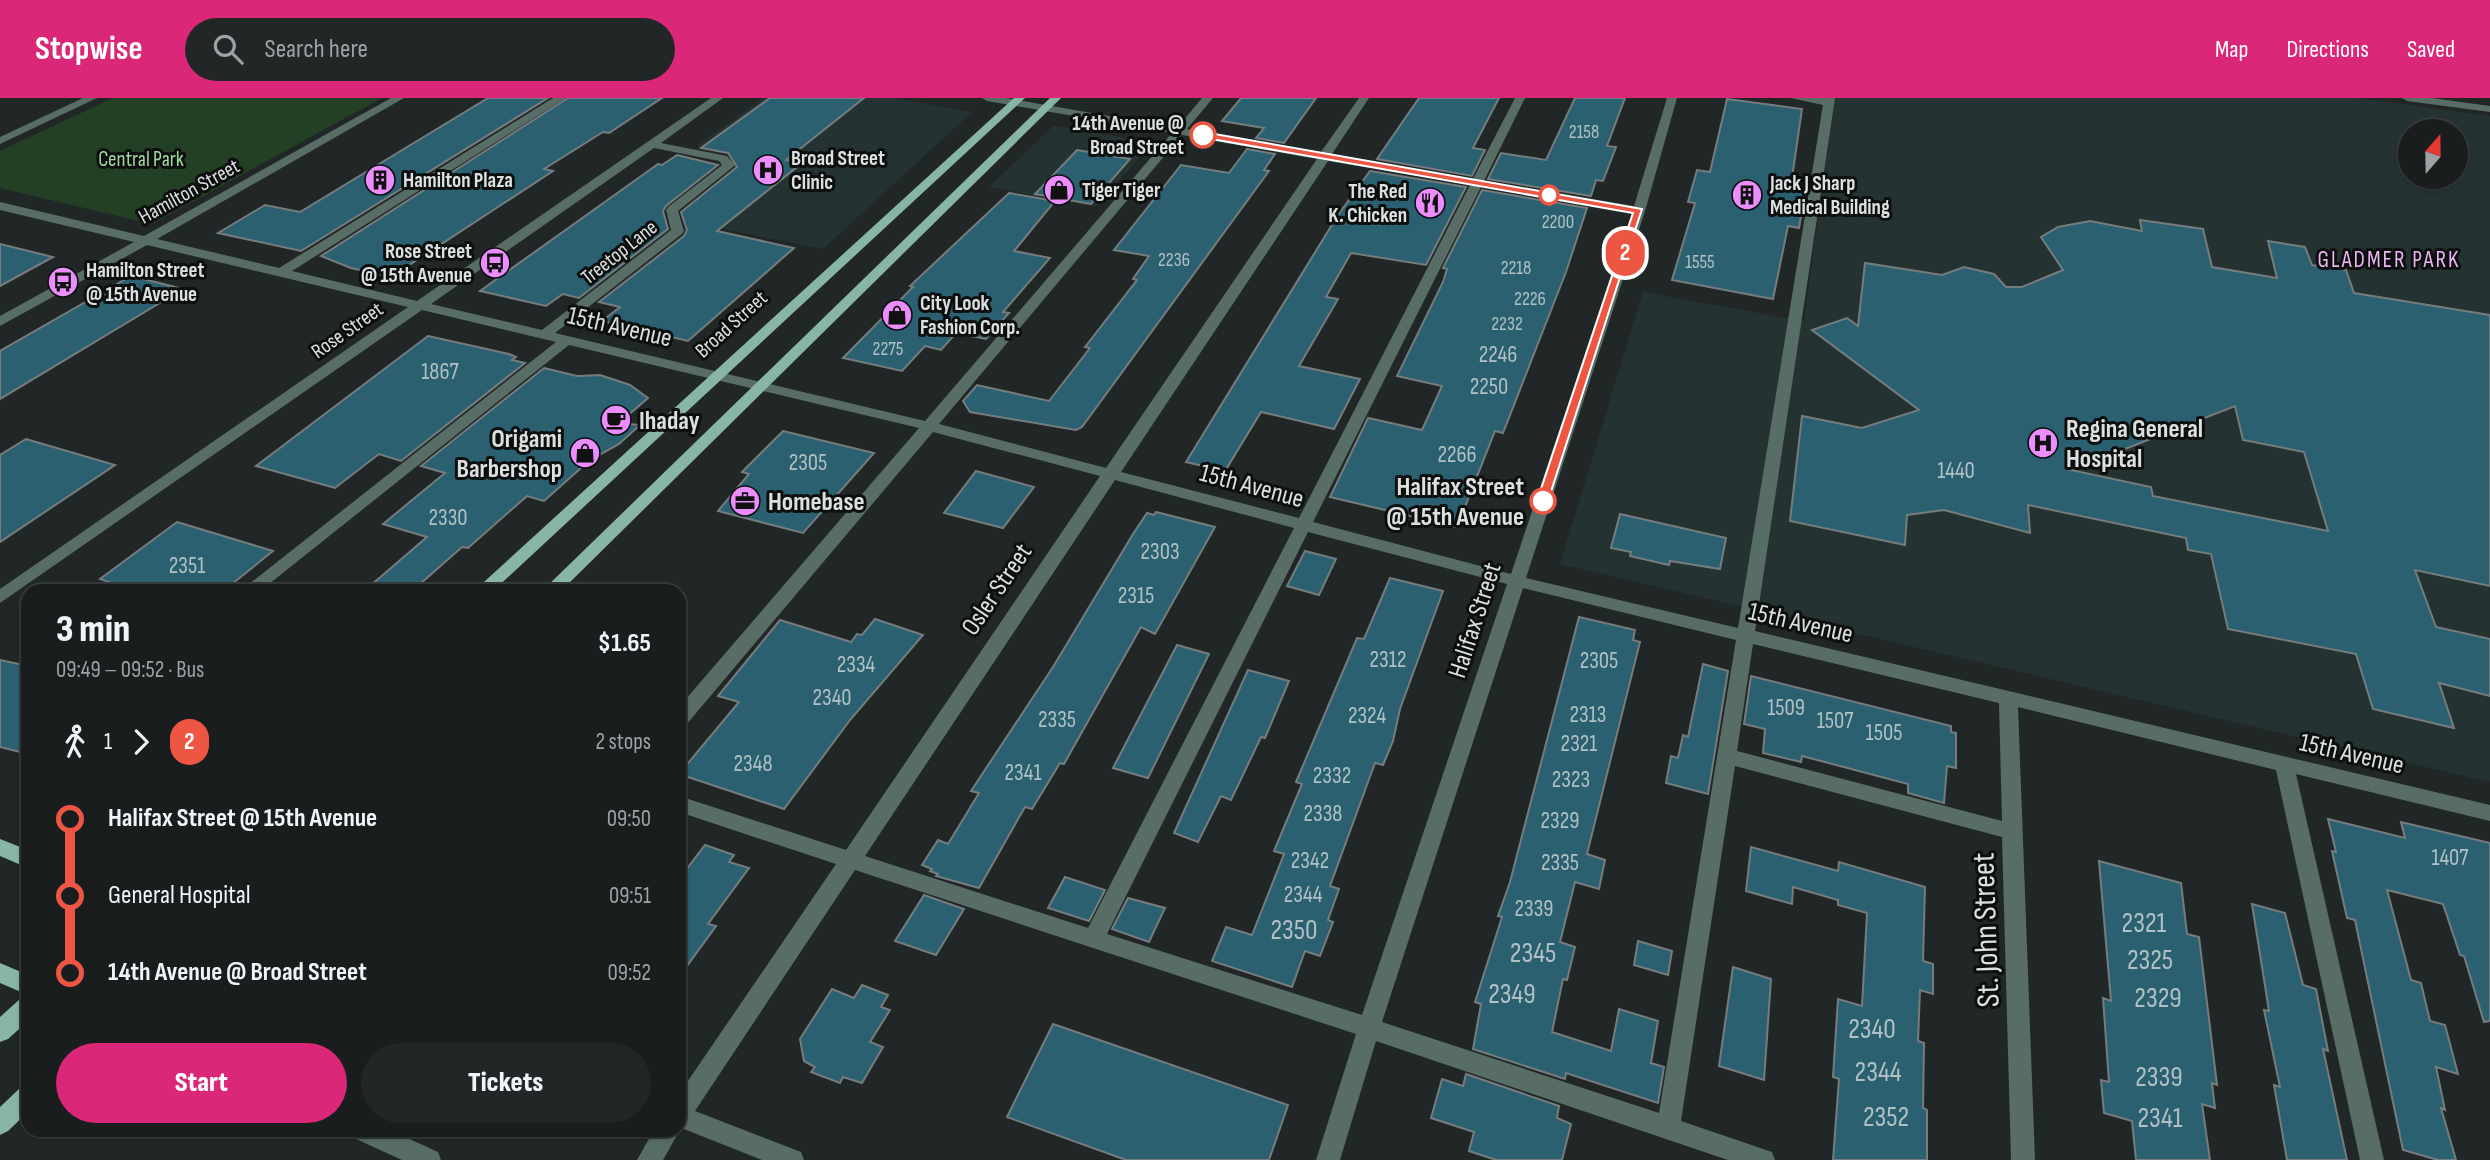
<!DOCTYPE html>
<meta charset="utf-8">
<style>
body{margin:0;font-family:"Sofia Sans Condensed",sans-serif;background:#222626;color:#f1f3f6;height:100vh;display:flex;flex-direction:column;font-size:26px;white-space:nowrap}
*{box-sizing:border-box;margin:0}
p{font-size:23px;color:#9fa2a4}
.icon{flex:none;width:38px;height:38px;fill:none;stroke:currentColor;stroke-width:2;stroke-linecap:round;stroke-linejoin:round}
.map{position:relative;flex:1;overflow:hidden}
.drawer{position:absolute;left:21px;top:486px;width:665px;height:553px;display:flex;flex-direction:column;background:#191d1d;border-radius:21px;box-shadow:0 2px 5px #0004,0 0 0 2px #373b3b}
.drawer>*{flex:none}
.badge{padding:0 14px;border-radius:23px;font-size:24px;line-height:46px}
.needle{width:46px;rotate:20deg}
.fabs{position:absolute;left:2398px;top:21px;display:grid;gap:14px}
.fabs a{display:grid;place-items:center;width:70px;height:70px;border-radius:50%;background:#191d1d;box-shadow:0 2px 5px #0004,0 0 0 2px #373b3b;font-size:35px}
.map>.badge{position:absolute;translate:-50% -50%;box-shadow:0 0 0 4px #fff}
.legs{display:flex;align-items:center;gap:10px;height:77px;padding:0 35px;font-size:23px}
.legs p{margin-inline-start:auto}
.head{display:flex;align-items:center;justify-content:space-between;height:119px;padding:0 35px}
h1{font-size:38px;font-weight:800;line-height:52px}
.action{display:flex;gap:14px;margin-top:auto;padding:14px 35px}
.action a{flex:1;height:80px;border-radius:42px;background:#db2777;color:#fff;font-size:28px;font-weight:800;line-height:80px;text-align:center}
.action a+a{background:#222626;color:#f1f3f6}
ul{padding:0 35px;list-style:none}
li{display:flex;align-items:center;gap:24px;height:77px;font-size:26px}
li i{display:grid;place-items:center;width:10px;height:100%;margin:0 9px;background:currentColor}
li i::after{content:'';width:18px;height:18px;margin:-9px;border:5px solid;border-radius:50%;background:#191d1d}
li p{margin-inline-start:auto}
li:first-child i{background:linear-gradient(#0000 50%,currentColor 0)}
li:last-child i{background:linear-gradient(currentColor 50%,#0000 0)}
header{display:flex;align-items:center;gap:42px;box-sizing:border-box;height:98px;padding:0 35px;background:#db2777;color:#fff}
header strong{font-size:33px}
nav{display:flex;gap:38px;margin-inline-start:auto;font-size:24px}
.search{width:490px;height:63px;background:#222626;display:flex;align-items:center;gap:18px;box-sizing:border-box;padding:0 24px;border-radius:38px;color:#9fa2a4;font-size:26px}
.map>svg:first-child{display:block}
.built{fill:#253232;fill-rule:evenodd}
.green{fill:#244024}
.building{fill:#2a6070;stroke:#767c7e;stroke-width:2;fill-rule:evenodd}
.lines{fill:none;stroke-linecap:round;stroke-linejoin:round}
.minor{fill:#586d65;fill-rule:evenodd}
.major{fill:#89b5a4;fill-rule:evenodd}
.line-1{fill:#ec5643;stroke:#fff;stroke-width:2}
.stop-1-dot{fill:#fff;stroke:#ec5643;stroke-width:3.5}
.labels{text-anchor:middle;stroke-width:6;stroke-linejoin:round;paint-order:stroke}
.far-number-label{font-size:19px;fill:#b0c0c4}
.far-stop-label{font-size:21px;font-weight:bold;fill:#dce0e0;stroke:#0d0f0f;text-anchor:end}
.far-poi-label{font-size:21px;font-weight:bold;fill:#dce0e0;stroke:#0d0f0f;text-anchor:start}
.far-park-label{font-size:21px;fill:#a4d9a3;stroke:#0d0f0f}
.far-street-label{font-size:21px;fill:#dce0e0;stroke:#0d0f0f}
.far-neighbourhood-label{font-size:23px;letter-spacing:2px;fill:#e9b5f2;stroke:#0d0f0f}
.number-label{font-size:23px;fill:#b0c0c4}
.street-label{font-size:26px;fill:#dce0e0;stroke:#0d0f0f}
.poi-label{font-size:26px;font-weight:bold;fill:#dce0e0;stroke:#0d0f0f;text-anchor:start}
.stop-label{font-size:26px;font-weight:bold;fill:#dce0e0;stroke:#0d0f0f;text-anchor:end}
.near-number-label{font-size:28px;fill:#b0c0c4}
.near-street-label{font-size:32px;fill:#dce0e0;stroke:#0d0f0f}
</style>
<header>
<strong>Stopwise</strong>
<div class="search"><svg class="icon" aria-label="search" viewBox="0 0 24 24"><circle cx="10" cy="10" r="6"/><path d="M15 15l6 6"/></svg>Search here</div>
<nav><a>Map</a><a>Directions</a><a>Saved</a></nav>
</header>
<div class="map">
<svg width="2490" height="1062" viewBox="0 0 2490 1062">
<rect width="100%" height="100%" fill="#212727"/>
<g class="built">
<path d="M763 0H895L972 14 823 151 703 127 744 68 736 55 697 48Z"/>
<path d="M1834 0H2357L2490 18V684L1560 466 1643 194 1804 223ZM2410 33H2455V79H2410Z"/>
<path d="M1053 28H1058L1153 45 1096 109 989 89Z"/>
</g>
<path class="green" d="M113 0H382L152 126 0 90V53Z"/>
<g class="building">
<path d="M488 0H548L301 153 218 135 265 107 300 114Z"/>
<path d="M568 0H662L609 35 603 34 544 71 553 73 391 179 351 170 321 158Z"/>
<path d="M770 0H864L786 62 802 65 717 133 794 150 688 243 602 223 620 209 599 204 684 138 687 132 681 114 737 69 728 55 701 50Z"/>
<path d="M1241 0H1316L1284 45 1256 40 1264 30 1222 23Z"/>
<path d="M1419 0H1499L1473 50 1485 52 1472 78 1377 61Z"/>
<path d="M1575 0H1625L1607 48 1616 49 1603 83 1596 82 1591 98 1488 81 1501 55 1546 62Z"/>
<path d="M1727 1 1802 11 1791 87 1806 90 1799 130 1788 128 1773 201 1672 182 1695 105 1688 104 1697 72 1710 74Z"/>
<path d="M1247 51 1275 56 1264 72 1269 73 1082 329 1076 332 970 314 963 303 977 287 1049 303 1090 250 1085 249 1137 182 1133 181 1149 158 1114 152 1181 67 1229 75Z"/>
<path d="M1077 52 1130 61 1091 106 1035 96Z"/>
<path d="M677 57 718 67 666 108 663 113 668 131 579 200 563 196 546 208 480 193 658 66 662 67Z"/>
<path d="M1370 73 1466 89 1426 167 1351 155 1326 199 1338 201 1299 268 1360 281 1334 331 1261 314 1225 373 1186 364 1338 117Z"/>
<path d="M1482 92 1587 110 1566 174 1503 335 1495 333 1457 429 1330 399 1368 320 1422 332 1442 288 1397 278 1443 184 1447 171 1443 170Z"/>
<path d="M1009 95 1055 103 1014 153 1050 160 1003 214 1009 215 986 241 956 235 941 252 925 248 902 273 843 260 913 189 910 188Z"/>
<path d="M2140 122 2203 131 2212 169 2277 180 2268 143 2305 149 2312 167 2346 172 2354 195 2490 217V488L2415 472 2436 529 2490 541V598L2439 585 2454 630 2373 611 2356 556 2228 531 2211 456 2188 452 2186 440 2028 407 2030 435 1944 412 1907 417 1905 447 1790 423 1802 318 1862 330 1919 312 1812 232 1847 220 1858 228 1865 165 1942 177 1964 169 1994 176 2006 189H2022L2063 172 2041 139 2058 129 2090 123 2142 133ZM2235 308 2243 342 2304 354 2328 433 2153 398 2151 389 2071 372Z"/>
<path d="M0 146 53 159 0 188Z"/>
<path d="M131 178 183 191 0 301V253Z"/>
<path d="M428 238 509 256 516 259 512 262 525 265 401 363 379 356 335 390 256 368Z"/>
<path d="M544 270 577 278 600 277 630 287 648 300 619 325 640 327 619 346 590 362 544 403 527 398 468 450 462 449 411 494H363L427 439 383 426 445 375 421 368Z"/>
<path d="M783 333 874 355 803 435 718 413 749 376 742 374Z"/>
<path d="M26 341 115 367 0 444V357Z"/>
<path d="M976 373 1034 389 1003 430 944 415Z"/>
<path d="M1156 414 1215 429 1155 536 1141 529 1064 666 1060 665 1032 711 1025 709 979 790 936 778 938 776 930 773 932 771 922 767 938 742 948 746 979 695 971 693 1053 569 1133 436 1147 415 1154 417Z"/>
<path d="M1620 416 1726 440 1720 471 1670 463 1669 467 1630 458 1631 454 1611 450Z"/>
<path d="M177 424 273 453 222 494H138L100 481Z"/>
<path d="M1305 453 1336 461 1319 497 1287 488Z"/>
<path d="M1390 480 1443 493 1400 611 1393 643 1383 667 1375 665 1330 788 1339 791 1328 822 1333 824 1320 858 1305 853 1292 889 1212 863 1226 829 1252 837 1284 756 1274 753 1302 686 1296 684 1357 540 1364 541Z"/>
<path d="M1579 519 1635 532 1633 542 1640 544 1587 756 1605 762 1599 791 1575 784 1560 844 1575 849 1567 882 1563 881 1552 934 1611 953 1619 911 1658 923 1651 965 1664 969 1658 1005 1566 975 1565 981 1473 951 1481 906 1475 904 1502 819 1498 818 1510 784Z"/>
<path d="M875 521 923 537 850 622 784 711 679 676 739 604 718 598 780 522 851 544 857 536 862 537Z"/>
<path d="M1177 547 1209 556 1148 680 1113 670Z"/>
<path d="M0 562 28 568V656L0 649Z"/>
<path d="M1703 566 1728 573 1708 696 1666 685 1671 658 1678 660 1683 637 1688 639Z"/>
<path d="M1248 572 1289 583 1265 640 1261 639 1231 702 1221 698 1198 744 1174 735Z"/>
<path d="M1751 578 1951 628V634L1956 635V670L1947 668 1944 705 1908 695V686L1802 658 1801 664 1763 655 1765 631 1744 626Z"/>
<path d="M2328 721 2405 740 2401 724 2490 745V923L2484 924 2464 858 2460 857 2443 806 2387 792 2411 882 2421 885 2430 923 2445 927 2458 976 2436 969 2445 1012 2441 1010 2456 1062H2438L2403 1052 2355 822 2347 820 2332 753 2336 754Z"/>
<path d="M705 747 734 757 729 764 749 770 708 826 716 828 679 879V781Z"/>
<path d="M1751 749 1838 773 1839 764 1925 789 1923 863 1933 866V896L1920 892 1918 943 1924 945 1923 1010 1927 1012V1062H1833L1839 981 1833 979 1838 901 1862 908 1867 815 1838 807V802L1793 789 1792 806 1746 793Z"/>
<path d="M2099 763 2181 785 2187 836 2199 839 2217 987 2212 985 2215 1010 2202 1006 2210 1062H2136L2132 1023 2104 1015 2101 982 2109 984 2103 900 2111 903Z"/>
<path d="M1065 779 1105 792 1089 823 1048 810Z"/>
<path d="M924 797 964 811 936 857 895 843Z"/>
<path d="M1128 800 1165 810 1149 844 1112 831Z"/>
<path d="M2252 806 2285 815 2303 887 2316 891 2328 953 2323 951 2347 1062H2287L2274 987 2280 989 2264 912 2269 913Z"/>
<path d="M1638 843 1672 853 1668 877 1634 867Z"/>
<path d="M1733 869 1771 881 1764 982 1719 968Z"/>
<path d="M862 887 888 897 881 909 890 912 870 944 883 949 862 985 843 979 840 985 811 974 815 969 804 963 800 941 832 891 854 900Z"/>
<path d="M1053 926 1288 1007 1269 1062H1126L1007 1019Z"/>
<path d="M1466 976 1559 1008 1557 1020 1571 1026 1562 1062H1496L1469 1053 1474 1034 1431 1020 1442 981 1463 988Z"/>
</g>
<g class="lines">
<g class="minor">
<path d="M83 0H97L0 46V39Z"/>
<path d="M391 0H404L157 141 279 170 553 0H566L292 173 417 203 711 0H723L661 45 727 58 735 67 733 69 678 113 684 133 682 136 555 235 925 323 1172 35 987 3 982 0H1006L1177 30 1202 0H1213L1187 31 1321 54 1359 0H1369L1332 56 1473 81 1515 0H1525L1484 83 1634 108 1667 0H1677L1645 113 1526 480 1738 530 1823 7 1791 0H1835L1755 533 2490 707V723L2296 676 2384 1062H2360L2276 672 2018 609 2035 1062H2011L2002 739 1735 668 1681 1023 1772 1054 1775 1062H1728L1376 943 1340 1062H1316L1356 936 855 772 695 1013 801 1054 804 1062H762L679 1029V996L836 766 679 714V698L846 752 1100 378 933 334 686 627 679 629V609L919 330 569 247 259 494H239L556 244 422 212 0 505V491L408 209 147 147 0 228V218L134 144 0 112V104L144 138ZM1182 37 1317 61 1106 370 939 326ZM654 50 719 63 722 67 668 109 666 112 671 132 542 232 431 206ZM1328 63 1470 87 1299 420 1121 374ZM1481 89 1632 115 1511 476 1313 424ZM1115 382 1294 430 1088 830 865 758ZM1308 434 1507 486 1362 917 1107 836ZM1523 490 1736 542 1659 1015 1382 924ZM1753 546 1999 605 2002 723 1737 653Z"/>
<path d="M2402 0H2432L2490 8V14L2407 3Z"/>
<path d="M679 1030 680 1032 663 1062H637L654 1032H679Z"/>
<path d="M350 1032H390L438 1054 441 1062H402L354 1040Z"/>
</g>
<g class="major">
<path d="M1014 0H1025L492 494H473Z"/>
<path d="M1050 0H1061L560 494H541Z"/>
<path d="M0 741 28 752V770L0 758Z"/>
<path d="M0 865 28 877V897L0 885Z"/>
<path d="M28 898V923L8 941 0 944V919L20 901Z"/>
<path d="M28 987V1014L8 1033 0 1037V1009L20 990Z"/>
</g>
</g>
<path class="line-1" d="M1203 34 1642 111 1547 406 1537 403 1633 115 1200 39Z"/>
<defs>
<g id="hospital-disc" transform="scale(1.575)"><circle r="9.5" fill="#eb8dfc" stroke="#0d0f0f"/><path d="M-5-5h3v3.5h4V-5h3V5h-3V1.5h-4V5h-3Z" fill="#111"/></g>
<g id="building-disc" transform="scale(1.575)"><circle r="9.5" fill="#eb8dfc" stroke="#0d0f0f"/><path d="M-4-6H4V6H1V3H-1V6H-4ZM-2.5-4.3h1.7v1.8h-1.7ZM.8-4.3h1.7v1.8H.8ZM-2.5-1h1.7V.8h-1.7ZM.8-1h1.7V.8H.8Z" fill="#111"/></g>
<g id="shop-disc" transform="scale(1.575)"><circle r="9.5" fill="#eb8dfc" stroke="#0d0f0f"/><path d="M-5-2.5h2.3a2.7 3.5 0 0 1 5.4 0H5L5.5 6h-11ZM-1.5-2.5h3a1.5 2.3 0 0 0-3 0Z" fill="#111"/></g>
<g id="restaurant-disc" transform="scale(1.575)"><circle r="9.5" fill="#eb8dfc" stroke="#0d0f0f"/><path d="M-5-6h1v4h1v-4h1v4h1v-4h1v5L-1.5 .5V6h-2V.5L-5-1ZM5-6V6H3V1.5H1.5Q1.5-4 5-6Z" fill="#111"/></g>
<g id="bus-disc" transform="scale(1.575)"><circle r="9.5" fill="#eb8dfc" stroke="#0d0f0f"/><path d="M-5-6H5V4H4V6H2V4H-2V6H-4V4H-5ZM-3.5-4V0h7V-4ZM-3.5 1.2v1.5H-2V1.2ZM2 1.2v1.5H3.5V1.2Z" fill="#111"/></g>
<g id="cafe-disc" transform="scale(1.575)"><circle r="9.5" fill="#eb8dfc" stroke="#0d0f0f"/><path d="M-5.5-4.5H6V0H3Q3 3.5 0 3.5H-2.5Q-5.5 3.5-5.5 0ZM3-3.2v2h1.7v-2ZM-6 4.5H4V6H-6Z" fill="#111"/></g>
<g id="office-disc" transform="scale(1.575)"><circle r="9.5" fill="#eb8dfc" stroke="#0d0f0f"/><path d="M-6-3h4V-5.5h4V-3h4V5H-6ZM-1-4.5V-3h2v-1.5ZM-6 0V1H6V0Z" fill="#111"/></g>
</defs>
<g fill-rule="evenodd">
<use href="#hospital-disc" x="768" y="72"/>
<use href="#building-disc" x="380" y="82"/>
<use href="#shop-disc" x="1059" y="92"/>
<use href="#building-disc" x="1747" y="97"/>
<use href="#restaurant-disc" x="1430" y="105"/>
<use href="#bus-disc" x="495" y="165"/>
<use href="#bus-disc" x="63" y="184"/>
<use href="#shop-disc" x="897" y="217"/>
<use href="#cafe-disc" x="616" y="322"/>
<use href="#hospital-disc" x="2043" y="345"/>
<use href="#shop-disc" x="585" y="355"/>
<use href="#office-disc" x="745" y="403"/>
</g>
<g class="stop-1-dot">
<circle cx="1203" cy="37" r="12"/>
<circle cx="1549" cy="97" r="9"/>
<circle cx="1543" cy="403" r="12"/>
</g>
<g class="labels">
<g class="far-number-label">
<text x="1584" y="40">2158</text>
<text x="1558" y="130">2200</text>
<text x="1174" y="168">2236</text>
<text x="1700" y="170">1555</text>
<text x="1516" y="176">2218</text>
<text x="1530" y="207">2226</text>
<text x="1507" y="232">2232</text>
<text x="888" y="257">2275</text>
</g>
<g class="far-stop-label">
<text x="1184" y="32">14th Avenue @<tspan x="1184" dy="24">Broad Street</tspan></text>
</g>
<g class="far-poi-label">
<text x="791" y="67">Broad Street<tspan x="791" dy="24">Clinic</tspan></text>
<text x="403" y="89">Hamilton Plaza</text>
<text x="1770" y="92">Jack J Sharp<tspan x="1770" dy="24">Medical Building</tspan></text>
<text x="1082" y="99">Tiger Tiger</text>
<text x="1407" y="100" text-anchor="end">The Red<tspan x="1407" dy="24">K. Chicken</tspan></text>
<text x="472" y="160" text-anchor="end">Rose Street<tspan x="472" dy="24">@ 15th Avenue</tspan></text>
<text x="86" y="179">Hamilton Street<tspan x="86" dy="24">@ 15th Avenue</tspan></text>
<text x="920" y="212">City Look<tspan x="920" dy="24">Fashion Corp.</tspan></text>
</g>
<g class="far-park-label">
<text x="141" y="68">Central Park</text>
</g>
<g class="far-street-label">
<text transform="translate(189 93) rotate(-29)" y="7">Hamilton Street</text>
<text transform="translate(619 154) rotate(-38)" y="7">Treetop Lane</text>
<text transform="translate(731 226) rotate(-42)" y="7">Broad Street</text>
<text transform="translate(347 232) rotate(-35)" y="7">Rose Street</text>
</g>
<g class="far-neighbourhood-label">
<text x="2389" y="169">GLADMER PARK</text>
</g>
<g class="number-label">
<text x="1498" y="264">2246</text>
<text x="440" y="281">1867</text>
<text x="1489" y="296">2250</text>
<text x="1457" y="364">2266</text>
<text x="808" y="372">2305</text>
<text x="1956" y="380">1440</text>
<text x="448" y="427">2330</text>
<text x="1160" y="461">2303</text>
<text x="187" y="475">2351</text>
<text x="1136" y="505">2315</text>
<text x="1388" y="569">2312</text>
<text x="1599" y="570">2305</text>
<text x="856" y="574">2334</text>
<text x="832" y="607">2340</text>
<text x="1786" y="617">1509</text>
<text x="1588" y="624">2313</text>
<text x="1367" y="625">2324</text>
<text x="1057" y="629">2335</text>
<text x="1835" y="630">1507</text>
<text x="1884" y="642">1505</text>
<text x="1579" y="653">2321</text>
<text x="753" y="673">2348</text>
<text x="1023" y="682">2341</text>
<text x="1332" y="685">2332</text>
<text x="1571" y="689">2323</text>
<text x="1323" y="723">2338</text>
<text x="1560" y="730">2329</text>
<text x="2450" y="767">1407</text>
<text x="1310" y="770">2342</text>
<text x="1560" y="772">2335</text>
<text x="1303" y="804">2344</text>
<text x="1534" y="818">2339</text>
</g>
<g class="street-label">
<text transform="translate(620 228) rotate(13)" y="9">15th Avenue</text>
<text transform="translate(1252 387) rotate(15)" y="9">15th Avenue</text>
<text transform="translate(996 491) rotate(-56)" y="9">Osler Street</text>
<text transform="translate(1474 522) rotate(-72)" y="9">Halifax Street</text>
<text transform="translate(1801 524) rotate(13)" y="9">15th Avenue</text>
<text transform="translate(2352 655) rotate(13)" y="9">15th Avenue</text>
</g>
<g class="poi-label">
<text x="639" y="331">Ihaday</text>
<text x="2066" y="339">Regina General<tspan x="2066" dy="30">Hospital</tspan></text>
<text x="562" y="349" text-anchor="end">Origami<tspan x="562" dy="30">Barbershop</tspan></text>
<text x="768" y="412">Homebase</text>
</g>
<g class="stop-label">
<text x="1524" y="397">Halifax Street<tspan x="1524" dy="30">@ 15th Avenue</tspan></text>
</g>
<g class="near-number-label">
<text x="2144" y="834">2321</text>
<text x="1294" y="841">2350</text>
<text x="1533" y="864">2345</text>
<text x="2150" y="871">2325</text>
<text x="1512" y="905">2349</text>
<text x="2158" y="909">2329</text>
<text x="1872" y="940">2340</text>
<text x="1878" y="983">2344</text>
<text x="2159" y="988">2339</text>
<text x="1886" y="1028">2352</text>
<text x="2160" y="1029">2341</text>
</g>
<g class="near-street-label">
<text transform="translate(1985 832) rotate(-92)" y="11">St. John Street</text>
</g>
</g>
</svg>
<div class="fabs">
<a><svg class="needle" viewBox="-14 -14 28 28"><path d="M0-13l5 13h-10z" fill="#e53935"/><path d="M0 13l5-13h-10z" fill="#9fa2a4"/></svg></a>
</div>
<b class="badge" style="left:1625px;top:155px;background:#ec5643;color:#fff">2</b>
<section class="drawer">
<div class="head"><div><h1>3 min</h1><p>09:49 – 09:52 · Bus</p></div><b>$1.65</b></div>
<div class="legs"><svg class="icon" aria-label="walk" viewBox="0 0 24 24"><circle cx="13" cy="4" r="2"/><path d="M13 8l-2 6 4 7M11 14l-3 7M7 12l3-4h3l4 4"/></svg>1<svg class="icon" aria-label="forward" viewBox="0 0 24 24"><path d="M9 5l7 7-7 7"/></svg><b class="badge" style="background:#ec5643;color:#fff">2</b><p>2 stops</p></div>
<ul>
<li><i style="color:#ec5643"></i><b>Halifax Street @ 15th Avenue</b><p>09:50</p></li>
<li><i style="color:#ec5643"></i><span>General Hospital</span><p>09:51</p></li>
<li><i style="color:#ec5643"></i><b>14th Avenue @ Broad Street</b><p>09:52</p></li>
</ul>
<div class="action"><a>Start</a><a>Tickets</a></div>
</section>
</div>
